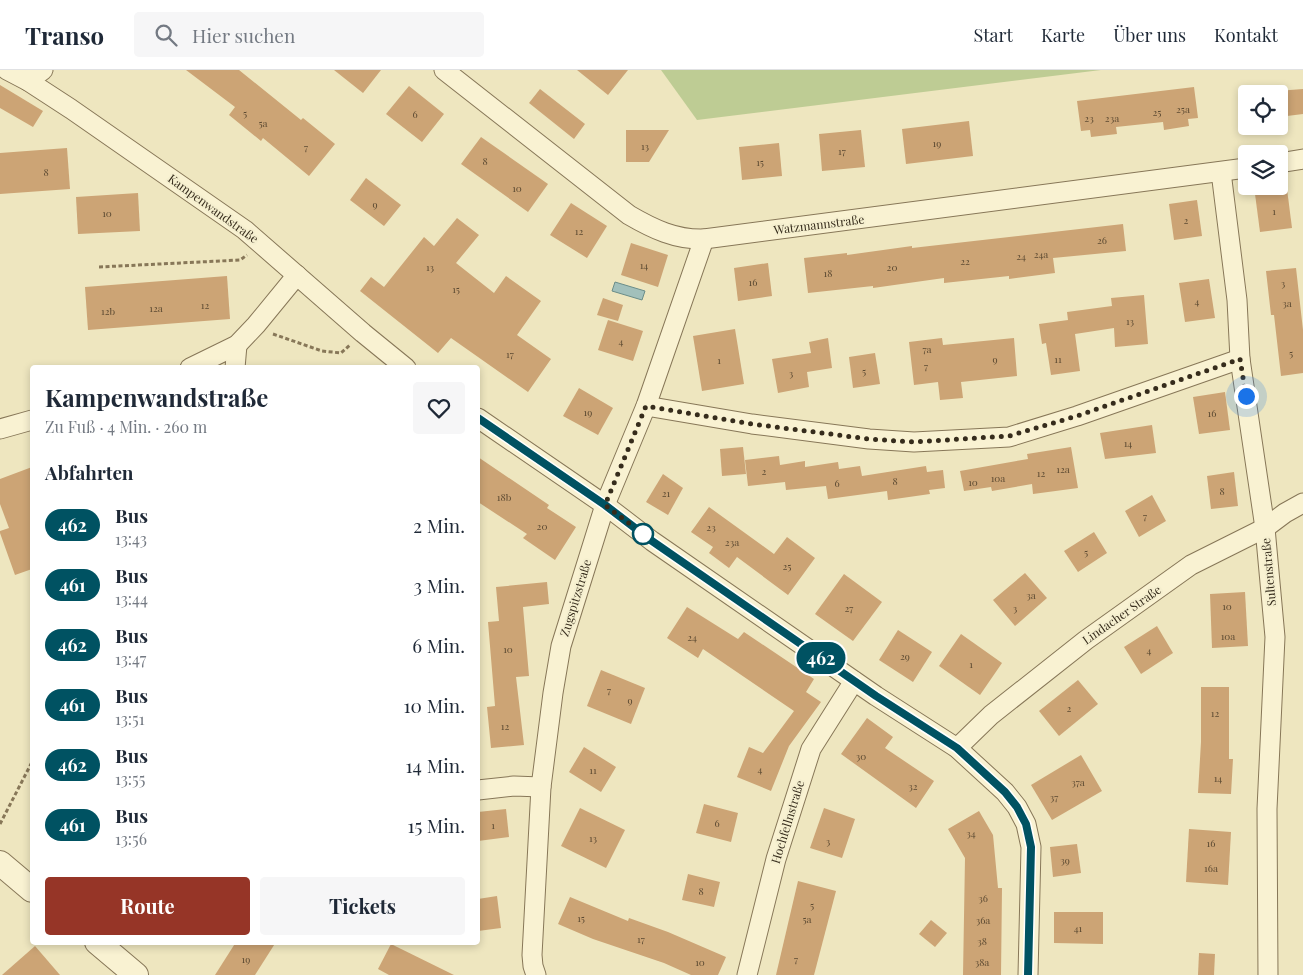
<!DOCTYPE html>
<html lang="de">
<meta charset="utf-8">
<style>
body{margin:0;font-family:"Playfair Display",serif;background:#f6f6f7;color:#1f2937;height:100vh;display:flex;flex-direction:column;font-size:19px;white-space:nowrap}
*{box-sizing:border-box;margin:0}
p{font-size:16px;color:#747a83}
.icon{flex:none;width:28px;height:28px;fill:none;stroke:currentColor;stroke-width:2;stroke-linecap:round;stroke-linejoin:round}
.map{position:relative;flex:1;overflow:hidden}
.panel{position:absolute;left:30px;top:295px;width:450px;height:580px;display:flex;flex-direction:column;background:#fff;border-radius:5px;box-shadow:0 2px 8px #0003}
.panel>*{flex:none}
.badge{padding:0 10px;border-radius:16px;font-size:18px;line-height:32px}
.tools{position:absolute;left:1238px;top:15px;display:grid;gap:10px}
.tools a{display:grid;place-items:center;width:50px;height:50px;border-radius:5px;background:#fff;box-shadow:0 2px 8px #0003;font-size:25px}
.you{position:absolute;width:25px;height:25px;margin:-12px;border:4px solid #fff;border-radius:50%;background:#1a73e8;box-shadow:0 0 0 8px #1a73e833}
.map>.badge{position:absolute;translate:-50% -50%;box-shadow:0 0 0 2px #fff}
h2{padding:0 15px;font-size:19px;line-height:45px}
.round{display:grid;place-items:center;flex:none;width:52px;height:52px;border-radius:5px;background:#f6f6f7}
.headline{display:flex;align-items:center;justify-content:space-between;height:85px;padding:0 15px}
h1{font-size:24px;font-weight:700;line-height:38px}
.cta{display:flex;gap:10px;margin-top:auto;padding:10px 15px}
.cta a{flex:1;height:58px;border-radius:5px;background:#963527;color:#fff;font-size:20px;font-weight:700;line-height:58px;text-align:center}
.cta a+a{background:#f6f6f7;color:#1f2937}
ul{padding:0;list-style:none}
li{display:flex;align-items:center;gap:15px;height:60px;padding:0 15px}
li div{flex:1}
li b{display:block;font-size:19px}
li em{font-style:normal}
li .badge{min-width:55px;font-weight:700;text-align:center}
header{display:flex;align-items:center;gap:30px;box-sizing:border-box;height:70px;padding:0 25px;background:#fff;border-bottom:1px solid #e0e1e3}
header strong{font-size:24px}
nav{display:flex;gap:28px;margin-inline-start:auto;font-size:18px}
.search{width:350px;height:45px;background:#f6f6f7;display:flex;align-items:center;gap:12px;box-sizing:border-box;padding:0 18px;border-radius:5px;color:#747a83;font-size:19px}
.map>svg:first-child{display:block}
.green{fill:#becc94}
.water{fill:#a2c0bb;stroke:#6a8d89}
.building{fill:#cca475}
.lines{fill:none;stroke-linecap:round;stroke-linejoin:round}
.minor-casing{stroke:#877758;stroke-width:21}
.tertiary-casing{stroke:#877758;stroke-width:26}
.path{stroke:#877758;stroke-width:3;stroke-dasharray:4 2.5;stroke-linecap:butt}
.minor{stroke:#f9f2d2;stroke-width:19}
.tertiary{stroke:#f9f2d2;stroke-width:24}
.line-casing{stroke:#fff;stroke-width:11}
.line{stroke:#005262;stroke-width:8}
.walk{stroke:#362c1c;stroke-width:5;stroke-dasharray:0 9}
.stop-dot{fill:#fff;stroke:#005262;stroke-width:2.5}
.labels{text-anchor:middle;stroke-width:4;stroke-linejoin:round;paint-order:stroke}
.number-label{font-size:10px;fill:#5c4a32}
.street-label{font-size:12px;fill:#362c1c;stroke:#f5efcf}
</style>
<header>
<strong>Transo</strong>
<div class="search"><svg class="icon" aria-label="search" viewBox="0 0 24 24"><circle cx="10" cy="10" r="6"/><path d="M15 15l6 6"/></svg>Hier suchen</div>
<nav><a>Start</a><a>Karte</a><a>Über uns</a><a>Kontakt</a></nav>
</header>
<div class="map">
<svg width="1303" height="905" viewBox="0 0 1303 905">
<rect width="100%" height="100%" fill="#eee6bf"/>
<path class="green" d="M661 0H1101L697 50Z"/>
<path class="water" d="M615 212 645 221 642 230 612 221Z"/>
<g class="building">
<path d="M186 0H239L301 50 303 48 335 74 309 106 263 68 261 71 229 45 235 37Z"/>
<path d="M334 0H381L363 23Z"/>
<path d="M577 0H628L608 25Z"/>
<path d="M0 15 43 41 33 57 0 38Z"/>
<path d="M409 16 444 44 422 72 386 44Z"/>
<path d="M1194 17 1198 48 1188 49 1189 56 1164 60 1163 52 1116 57 1117 64 1091 67 1090 60 1081 61 1077 31Z"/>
<path d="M540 19 585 54 574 69 529 33Z"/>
<path d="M1303 19V44L1279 47V24L1277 21Z"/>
<path d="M969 51 973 86 906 94 902 59Z"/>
<path d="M626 60H669L649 92H626Z"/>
<path d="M861 60 865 97 822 101 819 64Z"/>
<path d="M481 67 548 114 528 142 461 94Z"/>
<path d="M779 73 782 106 742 110 739 77Z"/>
<path d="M67 78 70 119 0 124V83Z"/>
<path d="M366 108 401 135 384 156 350 130Z"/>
<path d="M1287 119 1292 158 1260 162 1255 124Z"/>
<path d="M138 123 140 161 78 164 76 127Z"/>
<path d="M1197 130 1202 166 1174 170 1169 134Z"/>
<path d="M571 133 607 156 587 188 550 165Z"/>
<path d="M457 148 479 165 456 193 494 223 506 206 541 231 517 265 551 289 528 322 451 268 438 283 360 221 371 207 384 217 424 167 434 176Z"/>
<path d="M1123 154 1126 181 1053 188 1055 203 1009 209V206L944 213V208L873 218V216L808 223 804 188 847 183V185L912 176V178Z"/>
<path d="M631 173 668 185 658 217 621 205Z"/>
<path d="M768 193 772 226 738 231 734 198Z"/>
<path d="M1296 198 1303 260V303L1281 306 1274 245H1271L1266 201Z"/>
<path d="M227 206 230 249 88 260 85 217Z"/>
<path d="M1209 209 1215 248 1185 252 1179 213Z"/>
<path d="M1144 225 1148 274 1115 277 1114 258 1075 264 1080 301 1051 305 1046 273 1042 274 1039 254 1068 250 1067 242 1112 236 1111 228Z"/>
<path d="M603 228 623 235 618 251 597 245Z"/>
<path d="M608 250 643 261 633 291 598 280Z"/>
<path d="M735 259 744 314 702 321 693 266Z"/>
<path d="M828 268 832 298 807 302 809 317 778 323 772 289 811 283 809 272Z"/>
<path d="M942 268 943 275 1014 268 1017 306 961 312 963 328 940 330 938 312 914 315 909 272Z"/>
<path d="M875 283 880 314 853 318 849 287Z"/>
<path d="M579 318 613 338 598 365 563 346Z"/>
<path d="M1225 322 1230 360 1199 364 1193 327Z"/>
<path d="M1152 355 1156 383 1105 389 1100 363Z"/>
<path d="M743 377 746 404 722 406 720 379Z"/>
<path d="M1071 377 1078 418 1033 424 1032 414 992 421 991 417 964 421 960 401 1028 389 1027 384Z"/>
<path d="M779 386 780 395 805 391V397L838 392 839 399 860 396 862 406 926 396 927 402 943 400 945 418 929 420 930 424 888 430 887 421 828 429 826 416 786 420 785 412 748 416 745 390Z"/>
<path d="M478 387 549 435 547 438 576 457 555 490 523 468 527 464 478 432Z"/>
<path d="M32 397V499L15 505 0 463V461L9 458 0 434V409Z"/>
<path d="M1234 402 1238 436 1211 439 1207 406Z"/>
<path d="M663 404 683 418 668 445 646 432Z"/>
<path d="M1152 425 1166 451 1139 467 1125 441Z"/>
<path d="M709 437 774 484 787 467 815 488 788 525 737 487 729 498 709 483 713 477 691 462Z"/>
<path d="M1094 462 1107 483 1078 502 1064 481Z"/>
<path d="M1025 503 1047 528 1015 556 993 530Z"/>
<path d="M844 504 882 532 853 571 815 544Z"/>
<path d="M547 512 549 534 523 537 529 606 516 607 524 675 491 678 487 637 495 636 488 552 499 551 496 517Z"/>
<path d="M1245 522 1248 576 1212 578 1210 524Z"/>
<path d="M687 537 738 569 744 562 814 609 806 622 821 632 789 676 771 721 737 707 749 677 763 683 794 641 703 579 698 588 667 568Z"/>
<path d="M1157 556 1173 583 1141 604 1124 577Z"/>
<path d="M898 560 932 582 913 612 879 590Z"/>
<path d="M961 564 1002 593 980 625 939 596Z"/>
<path d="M601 600 645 618 631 654 587 636Z"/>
<path d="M1078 610 1098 634 1059 666 1039 641Z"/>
<path d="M1201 617H1229V689H1233L1231 724 1198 723 1201 672Z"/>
<path d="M867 648 893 667 885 678 934 711 916 738 841 684Z"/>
<path d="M584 677 616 697 601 722 569 702Z"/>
<path d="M1081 685 1102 721 1052 750 1031 715Z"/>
<path d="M704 734 738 743 731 772 696 763Z"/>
<path d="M580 738 625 760 606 798 561 776Z"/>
<path d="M824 738 855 749 842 788 810 778Z"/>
<path d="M506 739 509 767 478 771V742Z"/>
<path d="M979 741 993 765 998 818H1002L1001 905H963L965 788 948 759Z"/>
<path d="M1189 759 1231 762 1228 815 1186 812Z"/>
<path d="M1077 774 1081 803 1053 807 1050 777Z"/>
<path d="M688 804 720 812 714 837 682 830Z"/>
<path d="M798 811 836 821 814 905H776Z"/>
<path d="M497 826 501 858 478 861V829Z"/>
<path d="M570 827 628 851 629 848 668 862 726 887 718 905H691L664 893 593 869 558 854Z"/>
<path d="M1054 842H1103V874L1054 873Z"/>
<path d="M931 850 947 863 935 877 919 864Z"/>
<path d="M236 872H276L255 905H215Z"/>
<path d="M391 874 454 905H389L378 899Z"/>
<path d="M35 876 60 905H2Z"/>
<path d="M1199 883 1215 884 1214 905H1198Z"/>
</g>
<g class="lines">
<g class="minor-casing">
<g id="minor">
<path d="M7 0 28 11 71 39 245 160 363 263 406 298"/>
<path d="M444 0 629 145C653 159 676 170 704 169L1246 98"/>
<path d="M28 11 43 0"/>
<path d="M1279 93 1303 89"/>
<path d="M1221 102 1237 230 1240 289 1265 458 1275 567 1267 739 1268 905"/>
<path d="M190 298 237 275 256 255 297 205"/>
<path d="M235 298 237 275"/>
<path d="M646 336 752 354 869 369 914 372 1009 367 1077 346 1240 289"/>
<path d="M478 348 605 435 652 471 876 626 957 678 1005 722 1017 737 1026 754 1031 777 1028 905"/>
<path d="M0 359 32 350"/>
<path d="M957 678 991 645 1086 570 1191 495 1265 458 1285 443 1303 433"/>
<path d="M478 720 514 716 541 717"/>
<path d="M536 905 533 896 532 885 541 717 553 623 561 576 605 435 646 336 704 169"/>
<path d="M747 905 776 789 811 679 854 611"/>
</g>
</g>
<g class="tertiary-casing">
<g id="tertiary">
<path d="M0 793 32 820"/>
<path d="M97 872 136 905"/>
</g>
</g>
<g class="path">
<path d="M99 197 240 190 247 185"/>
<path d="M273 264 322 281 341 283 350 275"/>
<path d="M0 754 32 692"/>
</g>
<use href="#minor" class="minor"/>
<use href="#tertiary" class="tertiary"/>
</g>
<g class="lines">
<g class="line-casing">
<path id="line" d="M478 348 605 435 652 471 876 626 957 678 1005 722 1017 737 1026 754 1031 777 1028 905"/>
</g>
<use href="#line" class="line"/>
<path class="walk" d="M643 464 605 435 646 336 752 354 869 369 914 372 1009 366 1077 346 1240 289 1246 326"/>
</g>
<circle class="stop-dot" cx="643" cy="464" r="10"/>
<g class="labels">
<g class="number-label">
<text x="1183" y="43">25a</text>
<text x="1157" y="46">25</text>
<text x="245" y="47">5</text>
<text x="415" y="48">6</text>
<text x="1089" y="52">23</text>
<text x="1112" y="52">23a</text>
<text x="263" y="57">5a</text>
<text x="937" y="77">19</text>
<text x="645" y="80">13</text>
<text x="306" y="81">7</text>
<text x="842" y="85">17</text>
<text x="485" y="95">8</text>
<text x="760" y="96">15</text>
<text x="46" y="106">8</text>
<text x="517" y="122">10</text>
<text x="375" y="138">9</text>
<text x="1274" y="145">1</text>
<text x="107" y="147">10</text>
<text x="1186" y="154">2</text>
<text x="579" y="165">12</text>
<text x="1102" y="174">26</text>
<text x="1041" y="188">24a</text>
<text x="1021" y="190">24</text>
<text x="965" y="195">22</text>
<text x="644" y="199">14</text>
<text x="430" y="201">13</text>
<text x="892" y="201">20</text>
<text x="828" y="207">18</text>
<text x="753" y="216">16</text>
<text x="1283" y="217">3</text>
<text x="456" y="223">15</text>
<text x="1197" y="235">4</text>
<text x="1287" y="237">3a</text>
<text x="205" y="239">12</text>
<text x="156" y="242">12a</text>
<text x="108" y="245">12b</text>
<text x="1130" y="255">13</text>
<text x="621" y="275">4</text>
<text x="927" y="283">7a</text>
<text x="1291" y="287">5</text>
<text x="510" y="288">17</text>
<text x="995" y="293">9</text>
<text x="1058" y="293">11</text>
<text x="719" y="294">1</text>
<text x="926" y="300">7</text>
<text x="864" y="305">5</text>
<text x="791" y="307">3</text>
<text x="588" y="346">19</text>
<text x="1212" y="347">16</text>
<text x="1128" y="377">14</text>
<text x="1063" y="403">12a</text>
<text x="764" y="405">2</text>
<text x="1041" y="407">12</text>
<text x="998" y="412">10a</text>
<text x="895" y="415">8</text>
<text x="973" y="416">10</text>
<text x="837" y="417">6</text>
<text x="1222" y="425">8</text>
<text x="666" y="427">21</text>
<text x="504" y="431">18b</text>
<text x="1145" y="450">7</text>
<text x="542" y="460">20</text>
<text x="711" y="461">23</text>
<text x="732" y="476">23a</text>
<text x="1086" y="486">5</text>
<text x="787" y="500">25</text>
<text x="1031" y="529">3a</text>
<text x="1227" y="540">10</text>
<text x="849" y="542">27</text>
<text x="1015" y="542">3</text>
<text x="1228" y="570">10a</text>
<text x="692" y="571">24</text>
<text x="508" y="583">10</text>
<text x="1149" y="584">4</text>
<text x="905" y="590">29</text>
<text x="971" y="598">1</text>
<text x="609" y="624">7</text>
<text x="630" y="634">9</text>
<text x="1069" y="642">2</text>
<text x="1215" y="647">12</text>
<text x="505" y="660">12</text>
<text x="861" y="690">30</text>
<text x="760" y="703">4</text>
<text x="593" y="704">11</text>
<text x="1218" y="712">14</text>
<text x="1078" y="716">37a</text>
<text x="913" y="720">32</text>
<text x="1054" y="731">37</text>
<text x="717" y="757">6</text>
<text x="493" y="759">1</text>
<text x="971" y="767">34</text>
<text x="593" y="772">13</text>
<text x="828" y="775">3</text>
<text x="1211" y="777">16</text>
<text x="1065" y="794">39</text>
<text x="1211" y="802">16a</text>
<text x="701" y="825">8</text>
<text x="983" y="832">36</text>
<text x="812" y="839">5</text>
<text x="581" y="852">15</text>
<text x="807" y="853">5a</text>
<text x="983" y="854">36a</text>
<text x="1078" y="862">41</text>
<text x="641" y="873">17</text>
<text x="982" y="875">38</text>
<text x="246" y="893">19</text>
<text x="796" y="893">7</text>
<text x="700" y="896">10</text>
<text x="982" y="896">38a</text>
</g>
<g class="street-label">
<text transform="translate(213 139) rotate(36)" y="4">Kampenwandstraße</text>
<text transform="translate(819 155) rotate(-7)" y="4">Watzmannstraße</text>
<text transform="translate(1269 502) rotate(-95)" y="4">Sultenstraße</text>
<text transform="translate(576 528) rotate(-73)" y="4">Zugspitzstraße</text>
<text transform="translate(1122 545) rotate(-35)" y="4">Lindacher Straße</text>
<text transform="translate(788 752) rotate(-73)" y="4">Hochfellnstraße</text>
</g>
</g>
</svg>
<div class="tools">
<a><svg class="icon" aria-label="locate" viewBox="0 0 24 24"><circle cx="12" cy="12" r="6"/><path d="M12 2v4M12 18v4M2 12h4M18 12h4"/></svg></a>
<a><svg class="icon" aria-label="layers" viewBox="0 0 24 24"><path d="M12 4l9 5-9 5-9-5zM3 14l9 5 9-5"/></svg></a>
</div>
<div class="you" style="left:1246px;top:326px"></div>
<b class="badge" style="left:821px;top:588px;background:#005262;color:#fff">462</b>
<section class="panel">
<div class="headline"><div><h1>Kampenwandstraße</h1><p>Zu Fuß · 4 Min. · 260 m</p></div><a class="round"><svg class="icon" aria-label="heart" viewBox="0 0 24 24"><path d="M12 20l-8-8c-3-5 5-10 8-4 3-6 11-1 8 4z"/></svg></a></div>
<h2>Abfahrten</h2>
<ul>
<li><span class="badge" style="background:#005262;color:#fff">462</span><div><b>Bus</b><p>13:43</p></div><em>2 Min.</em></li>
<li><span class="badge" style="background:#005262;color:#fff">461</span><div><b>Bus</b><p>13:44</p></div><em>3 Min.</em></li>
<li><span class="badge" style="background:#005262;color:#fff">462</span><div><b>Bus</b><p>13:47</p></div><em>6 Min.</em></li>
<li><span class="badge" style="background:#005262;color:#fff">461</span><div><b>Bus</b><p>13:51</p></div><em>10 Min.</em></li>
<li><span class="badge" style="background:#005262;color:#fff">462</span><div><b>Bus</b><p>13:55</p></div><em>14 Min.</em></li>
<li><span class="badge" style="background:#005262;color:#fff">461</span><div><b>Bus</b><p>13:56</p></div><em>15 Min.</em></li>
</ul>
<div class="cta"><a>Route</a><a>Tickets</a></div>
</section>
</div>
